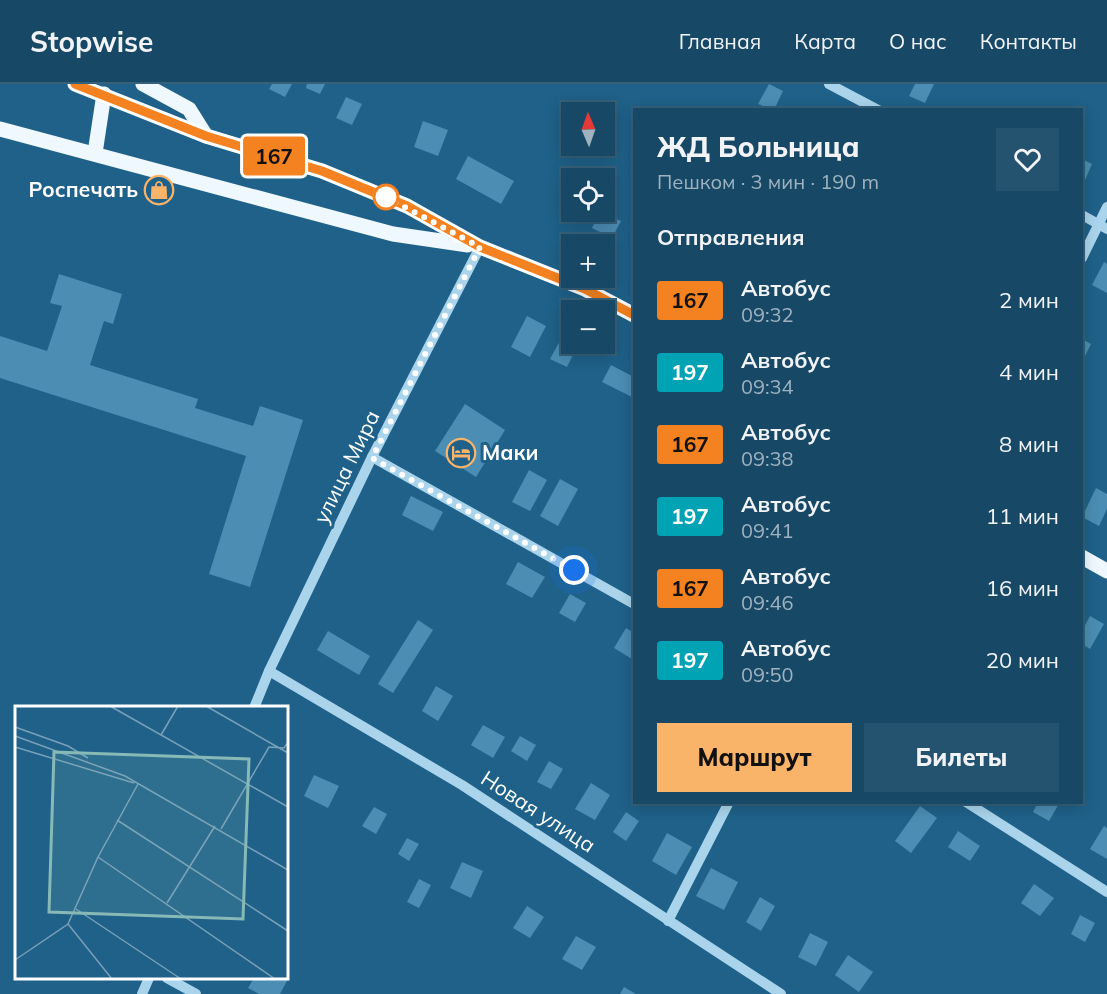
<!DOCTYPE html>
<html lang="ru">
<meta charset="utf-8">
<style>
body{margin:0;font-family:Mulish,sans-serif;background:#245370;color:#f1f3f6;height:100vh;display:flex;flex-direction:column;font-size:22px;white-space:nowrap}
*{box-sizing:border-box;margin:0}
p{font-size:20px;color:#9eb2c0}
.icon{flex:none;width:33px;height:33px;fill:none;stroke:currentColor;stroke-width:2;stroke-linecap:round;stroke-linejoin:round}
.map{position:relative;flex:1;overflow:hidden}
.drawer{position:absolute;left:633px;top:24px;width:450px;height:696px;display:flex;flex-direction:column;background:#174967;border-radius:0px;box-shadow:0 3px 15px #0003,0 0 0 2px #36617b}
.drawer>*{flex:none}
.badge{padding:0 12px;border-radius:4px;font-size:21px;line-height:39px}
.needle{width:39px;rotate:358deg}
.fabs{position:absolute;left:561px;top:18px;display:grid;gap:12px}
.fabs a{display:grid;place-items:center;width:54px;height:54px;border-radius:0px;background:#174967;box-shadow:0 3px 15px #0003,0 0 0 2px #36617b;font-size:30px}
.you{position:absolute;width:30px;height:30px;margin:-15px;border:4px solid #fff;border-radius:50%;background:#1a73e8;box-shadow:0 0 0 9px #1a73e833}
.map>.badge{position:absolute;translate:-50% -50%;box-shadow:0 0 0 3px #fff}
h2{padding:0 24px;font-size:22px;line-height:54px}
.round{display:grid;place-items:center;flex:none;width:63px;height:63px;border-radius:0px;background:#245370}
.headline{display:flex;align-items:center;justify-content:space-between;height:102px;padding:0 24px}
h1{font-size:28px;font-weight:800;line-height:45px}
.primary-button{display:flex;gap:12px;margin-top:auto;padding:12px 24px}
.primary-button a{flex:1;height:69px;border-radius:0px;background:#fab469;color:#111;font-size:24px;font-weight:800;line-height:69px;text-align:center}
.primary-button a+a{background:#245370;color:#f1f3f6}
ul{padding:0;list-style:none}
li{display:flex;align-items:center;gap:18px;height:72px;padding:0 24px}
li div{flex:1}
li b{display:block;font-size:22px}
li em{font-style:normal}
li .badge{min-width:66px;font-weight:700;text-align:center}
header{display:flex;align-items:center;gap:36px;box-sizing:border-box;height:84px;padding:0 30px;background:#174967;border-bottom:2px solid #36617b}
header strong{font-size:28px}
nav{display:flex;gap:33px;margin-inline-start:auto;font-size:21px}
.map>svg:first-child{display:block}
.building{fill:#4b8db3}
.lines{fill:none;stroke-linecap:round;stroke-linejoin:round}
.minor{stroke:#a9d4eb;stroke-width:10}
.major{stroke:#eef8fe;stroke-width:15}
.line-casing{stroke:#fff;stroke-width:14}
.line{stroke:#f58220;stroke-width:9}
.walk{stroke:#fff;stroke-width:6;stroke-dasharray:0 10.8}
.stop-dot{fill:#fff;stroke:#f58220;stroke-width:3}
.labels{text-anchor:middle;stroke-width:6;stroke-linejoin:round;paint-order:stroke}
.poi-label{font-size:21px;font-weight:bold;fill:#fff;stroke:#1f6189;text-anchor:end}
.street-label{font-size:21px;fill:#fff;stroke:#1f6189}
.inset-road{fill:none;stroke:#79a0b8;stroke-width:1.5}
.view{fill:#87bab6;fill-opacity:0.15;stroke:#87bab6;stroke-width:3}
.inset-edge{fill:none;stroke:#fff;stroke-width:3}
</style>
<header>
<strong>Stopwise</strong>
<nav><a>Главная</a><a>Карта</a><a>О нас</a><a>Контакты</a></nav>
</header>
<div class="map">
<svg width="1107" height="910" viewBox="0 0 1107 910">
<rect width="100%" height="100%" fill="#1f6189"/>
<g class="building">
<path d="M272 0H292L285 13 269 5Z"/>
<path d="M307 0H325L320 10 306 4Z"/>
<path d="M769 0 783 7 774 26 758 20Z"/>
<path d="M915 0H934L925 19 909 12Z"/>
<path d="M346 13 362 20 352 41 336 34Z"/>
<path d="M423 37 448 46 438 72 414 63Z"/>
<path d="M468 72 514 97 501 120 456 95Z"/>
<path d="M1082 75 1092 80 1082 103Z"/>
<path d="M600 128 621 137 612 154 592 144Z"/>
<path d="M1104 178 1107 180V209L1092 201Z"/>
<path d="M59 190 122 210 113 240 104 237 90 281 198 315 195 324 253 342 260 322 303 336 250 503 209 490 246 372 0 294V252L47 267 62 222 50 219Z"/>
<path d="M527 232 546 242 530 273 511 263Z"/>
<path d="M561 255 577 263 567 283 550 275Z"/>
<path d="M1082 255 1091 260 1082 278Z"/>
<path d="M611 281 634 293V314L602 298Z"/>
<path d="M465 320 505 346 476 393 435 367Z"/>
<path d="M529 386 547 396 530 427 512 418Z"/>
<path d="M560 395 578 405 558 442 540 432Z"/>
<path d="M1096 404 1107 410V425L1099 442 1082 433Z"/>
<path d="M411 412 443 428 433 447 402 431Z"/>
<path d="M518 478 545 493 532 514 506 500Z"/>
<path d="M570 510 586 519 575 538 559 529Z"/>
<path d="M1090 532 1104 540 1090 565 1082 560V547Z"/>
<path d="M418 536 433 546 393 609 378 600Z"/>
<path d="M626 544 634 549 632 575 614 564Z"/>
<path d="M328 547 370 572 359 591 317 566Z"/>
<path d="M436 602 453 612 438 637 422 627Z"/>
<path d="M483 641 505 653 493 674 471 661Z"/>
<path d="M520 652 536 661 527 677 511 667Z"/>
<path d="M549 677 563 685 551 705 537 698Z"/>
<path d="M314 691 339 702 328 724 304 712Z"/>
<path d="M591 699 610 711 595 736 575 725Z"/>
<path d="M1038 718H1060L1049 737 1033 728Z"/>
<path d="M920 722 937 734 911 769 895 757Z"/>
<path d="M374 723 387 730 376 750 362 742Z"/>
<path d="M626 728 639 737 626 757 613 748Z"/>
<path d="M1104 742 1107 744V775L1090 765Z"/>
<path d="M958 747 980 762 970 777 948 763Z"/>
<path d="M667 749 692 763 676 791 652 777Z"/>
<path d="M407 754 419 760 409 777 398 770Z"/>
<path d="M462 778 483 787 471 814 450 804Z"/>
<path d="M711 784 738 798 724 826 696 812Z"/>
<path d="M419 795 431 801 419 824 407 818Z"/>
<path d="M1034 800 1054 814 1040 832 1021 819Z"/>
<path d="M760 813 775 822 761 847 746 838Z"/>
<path d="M527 822 544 833 530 854 513 844Z"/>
<path d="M1080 831 1095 839 1085 858 1071 850Z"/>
<path d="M810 849 828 858 816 882 798 873Z"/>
<path d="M576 852 596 863 582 886 562 875Z"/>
<path d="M848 871 873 888 859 908 835 891Z"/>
<path d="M254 894H286L288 895 280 910H259L248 904Z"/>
<path d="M624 903 636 910H620Z"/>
</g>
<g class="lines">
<g class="minor">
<path d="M829 0 878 26"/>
<path d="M1082 131 1107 145"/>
<path d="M1082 174 1107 123"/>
<path d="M372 373 634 520"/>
<path d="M269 587 462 701 781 910"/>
<path d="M254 624 269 587 372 373 480 163"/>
<path d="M966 718 1107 808"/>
<path d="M668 837 729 718"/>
<path d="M167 894 196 910"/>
<path d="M142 910 149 894"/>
</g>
<g class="major">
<path d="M75 0 206 52 322 87 407 122 480 163 585 205 634 231"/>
<path d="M143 0 189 25 206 52"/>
<path d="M0 45 393 150 468 161"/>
<path d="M95 69 104 10"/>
<path d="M1082 473 1107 487"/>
</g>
</g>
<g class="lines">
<g class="line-casing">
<path id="line" d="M75 0 206 52 322 87 407 122 480 163 585 205 634 231"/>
</g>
<use href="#line" class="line"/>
<path class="walk" d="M386 113 480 163 372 374 574 486"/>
</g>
<defs>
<g id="shop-ring" transform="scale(1.5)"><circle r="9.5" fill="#1f6189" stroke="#fab469" stroke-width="1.5"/><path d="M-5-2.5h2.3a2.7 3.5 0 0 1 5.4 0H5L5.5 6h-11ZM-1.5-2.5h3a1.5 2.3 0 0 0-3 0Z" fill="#fab469"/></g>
<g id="hotel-ring" transform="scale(1.5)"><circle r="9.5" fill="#1f6189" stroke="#fab469" stroke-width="1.5"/><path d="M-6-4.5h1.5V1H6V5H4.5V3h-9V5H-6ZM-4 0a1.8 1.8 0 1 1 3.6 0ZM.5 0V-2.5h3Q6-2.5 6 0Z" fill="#fab469"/></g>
</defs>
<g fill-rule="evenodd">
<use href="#shop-ring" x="159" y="106"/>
<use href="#hotel-ring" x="461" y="369"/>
</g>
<circle class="stop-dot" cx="386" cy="113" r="12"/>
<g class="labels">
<g class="poi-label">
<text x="138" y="113">Роспечать</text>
<text x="482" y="376" text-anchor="start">Маки</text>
</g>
<g class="street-label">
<text transform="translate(347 383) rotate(-64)" y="7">улица Мира</text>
<text transform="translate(538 728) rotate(33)" y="7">Новая улица</text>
</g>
</g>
<g transform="translate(15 622)">
<rect width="273" height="273" fill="#1f6189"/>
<path class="inset-road" d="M95 0 273 101M191 0 273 47M0 21 53 40 73 52M146 29 163 0M0 30 110 70 273 164M0 41 119 77M102 114 273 225M206 123 254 41 269 42 273 36M83 151 260 273M152 197 200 120M61 203 166 273M53 218 97 273M0 254 53 218 83 151 123 78"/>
<path class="view" d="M39 46 234 53 228 213 34 206Z"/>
<rect width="273" height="273" class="inset-edge"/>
</g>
</svg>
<div class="fabs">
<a><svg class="needle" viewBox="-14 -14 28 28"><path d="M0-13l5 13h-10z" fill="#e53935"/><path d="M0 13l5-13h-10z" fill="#9eb2c0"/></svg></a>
<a><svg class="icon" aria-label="locate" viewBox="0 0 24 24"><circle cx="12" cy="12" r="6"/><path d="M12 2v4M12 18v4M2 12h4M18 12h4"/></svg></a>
<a>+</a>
<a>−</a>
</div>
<div class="you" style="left:574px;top:486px"></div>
<b class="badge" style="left:274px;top:72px;background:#f58220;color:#111">167</b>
<section class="drawer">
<div class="headline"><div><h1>ЖД Больница</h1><p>Пешком · 3 мин · 190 m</p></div><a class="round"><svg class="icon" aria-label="heart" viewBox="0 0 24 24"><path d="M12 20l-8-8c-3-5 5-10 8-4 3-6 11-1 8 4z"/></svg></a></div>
<h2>Отправления</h2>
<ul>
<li><span class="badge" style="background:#f58220;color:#111">167</span><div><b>Автобус</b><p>09:32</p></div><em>2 мин</em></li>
<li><span class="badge" style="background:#00a3b4;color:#fff">197</span><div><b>Автобус</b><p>09:34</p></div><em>4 мин</em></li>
<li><span class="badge" style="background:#f58220;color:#111">167</span><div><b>Автобус</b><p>09:38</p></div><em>8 мин</em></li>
<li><span class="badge" style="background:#00a3b4;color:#fff">197</span><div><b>Автобус</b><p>09:41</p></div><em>11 мин</em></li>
<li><span class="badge" style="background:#f58220;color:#111">167</span><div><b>Автобус</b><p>09:46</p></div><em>16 мин</em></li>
<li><span class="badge" style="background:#00a3b4;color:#fff">197</span><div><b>Автобус</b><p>09:50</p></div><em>20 мин</em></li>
</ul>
<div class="primary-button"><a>Маршрут</a><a>Билеты</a></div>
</section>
</div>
